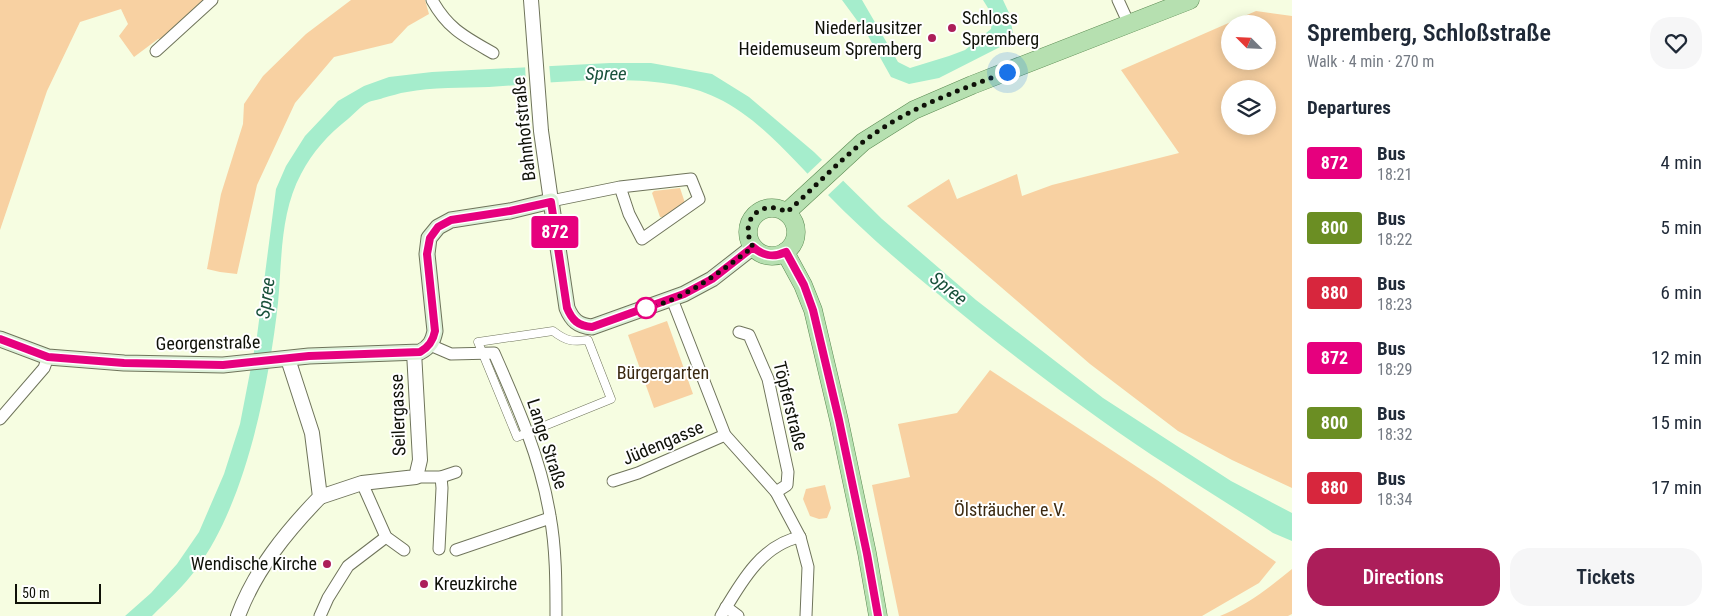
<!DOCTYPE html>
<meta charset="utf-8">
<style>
body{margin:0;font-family:"Roboto Condensed",sans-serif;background:#f6f6f7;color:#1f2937;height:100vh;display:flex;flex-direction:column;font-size:19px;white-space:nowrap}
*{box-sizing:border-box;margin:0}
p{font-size:16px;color:#747a83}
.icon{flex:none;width:28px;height:28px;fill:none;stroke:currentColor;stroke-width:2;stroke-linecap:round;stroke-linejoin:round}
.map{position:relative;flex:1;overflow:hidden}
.side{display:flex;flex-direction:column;background:#fff;width:425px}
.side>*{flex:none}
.badge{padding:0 10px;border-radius:4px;font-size:18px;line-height:32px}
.needle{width:32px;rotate:294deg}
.fabs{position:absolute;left:1221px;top:15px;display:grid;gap:10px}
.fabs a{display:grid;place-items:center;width:55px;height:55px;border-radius:50%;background:#fff;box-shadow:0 2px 12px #0003;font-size:25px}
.scale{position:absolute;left:15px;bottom:12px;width:86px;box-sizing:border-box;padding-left:5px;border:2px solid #0f1108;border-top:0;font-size:14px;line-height:18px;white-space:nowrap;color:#0f1108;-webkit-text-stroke:4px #fff;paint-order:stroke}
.you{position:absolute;width:25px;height:25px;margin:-12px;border:4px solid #fff;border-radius:50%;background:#1a73e8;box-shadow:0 0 0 8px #1a73e833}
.map>.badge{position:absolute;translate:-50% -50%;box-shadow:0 0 0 2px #fff}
h2{padding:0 15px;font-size:19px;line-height:45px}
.round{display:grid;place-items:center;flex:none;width:52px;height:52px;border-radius:20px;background:#f6f6f7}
.overview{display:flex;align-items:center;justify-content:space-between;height:85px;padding:0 15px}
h1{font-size:24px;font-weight:600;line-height:38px}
.action{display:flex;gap:10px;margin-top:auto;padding:10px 15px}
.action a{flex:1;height:58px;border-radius:20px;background:#ac1e5a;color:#fff;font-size:20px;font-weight:600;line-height:58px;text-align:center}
.action a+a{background:#f6f6f7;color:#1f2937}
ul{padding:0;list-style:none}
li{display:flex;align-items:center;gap:15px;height:65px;padding:0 15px}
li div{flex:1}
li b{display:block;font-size:19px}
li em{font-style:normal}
li .badge{min-width:55px;font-weight:700;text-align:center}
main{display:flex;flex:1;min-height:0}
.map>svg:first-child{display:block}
.green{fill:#f8d1a2;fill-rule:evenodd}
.water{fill:#a5edcc}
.pier{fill:#f6fde1}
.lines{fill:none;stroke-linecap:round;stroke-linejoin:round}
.pedestrian-casing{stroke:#6f745b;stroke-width:9}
.minor-casing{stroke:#6f745b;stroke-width:13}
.tertiary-casing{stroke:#6f745b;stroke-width:16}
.secondary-casing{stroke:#6f745b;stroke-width:17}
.primary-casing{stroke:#5c8b53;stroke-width:19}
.pedestrian{stroke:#fff;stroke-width:8}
.minor{stroke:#fff;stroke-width:11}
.tertiary{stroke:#fff;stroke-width:14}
.secondary{stroke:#dbf0d7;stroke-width:15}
.primary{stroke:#b6e0b0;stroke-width:18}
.line-casing{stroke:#fff;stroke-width:11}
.line{stroke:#e6007e;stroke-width:8}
.walk{stroke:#0f1108;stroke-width:5;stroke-dasharray:0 9}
.poi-dot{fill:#ac1e5a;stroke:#fff;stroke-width:2}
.stop-dot{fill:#fff;stroke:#e6007e;stroke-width:2.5}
.labels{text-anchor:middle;stroke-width:4;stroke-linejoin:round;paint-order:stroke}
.poi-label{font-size:18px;fill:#0f1108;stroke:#fff;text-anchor:start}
.street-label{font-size:18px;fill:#0f1108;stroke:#fff}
.park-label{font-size:18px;fill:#3b2911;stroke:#fff}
.water-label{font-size:19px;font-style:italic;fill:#19513b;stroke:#fff}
</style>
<main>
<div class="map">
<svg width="1292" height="616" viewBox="0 0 1292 616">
<rect width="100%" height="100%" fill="#f6fde1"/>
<g class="green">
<path d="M0 0H208L166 38 158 39 134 57 119 36 128 24 121 9 80 22 47 91 0 230Z"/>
<path d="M351 0H425L429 14 408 26 392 43 334 57 295 103 257 185 237 274 220 272 207 269 221 194 243 124 244 104 263 76 306 34Z"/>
<path d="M1256 11 1292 16V488L1232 460 1178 431 1090 364 907 206 949 179 957 199 1017 174 1022 196 1052 185 1179 153 1121 70ZM1230 24H1268V61H1230ZM1230 89H1268V126H1230Z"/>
<path d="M680 188 685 203 665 217H660L652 193 654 191Z"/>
<path d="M667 321 693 394 654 408 628 335Z"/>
<path d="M990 370 1157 480 1276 562 1259 583 1202 616H899L872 485 910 477 898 424 957 413Z"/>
<path d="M825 485 831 508 827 518 819 519 810 516 803 499 806 489Z"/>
<path d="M1292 569V614L1288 616H1220C1247 605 1270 587 1292 569Z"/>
</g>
<g class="water">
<path d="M842 0H862L898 62 910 68 949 56 965 50 991 29 993 16 983 0H1003L1010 15 1013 34 1000 47 939 78 909 84 891 77 867 34Z"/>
<path d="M610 63H651L712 74 749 97 814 152 882 219 976 300 1103 398 1231 481 1292 513V541L1273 533C1216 495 1156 460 1101 420 1045 380 990 338 938 294 900 263 862 230 828 195 795 162 760 118 717 98 659 69 553 83 489 87 464 88 431 87 407 92 399 93 391 96 383 98 378 100 372 100 367 103 361 106 354 114 348 119 328 135 313 151 301 174 280 213 282 260 278 303 269 384 246 502 197 568 184 586 167 601 152 616H125L151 593 177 564 199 532 224 474 240 424 257 336 276 189 286 166 305 136 338 101 364 86 389 77 432 72Z"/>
</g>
<g class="pier">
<path d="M549 63 551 86 526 87 525 64Z"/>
<path d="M824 158 845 179 826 197 805 176Z"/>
</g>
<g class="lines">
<g class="pedestrian-casing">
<path id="pedestrian" d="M553 331C566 341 572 342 588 340L611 399 517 437 478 342Z"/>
</g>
<g class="minor-casing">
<g id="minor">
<path d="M432 0C448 29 465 37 493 53"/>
<path d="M1118 0 1129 24"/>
<path d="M156 51 212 0"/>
<path d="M551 201 620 187 691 179 699 199 642 239 629 214 620 187"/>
<path d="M672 299 725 435 776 492 800 537 808 567 806 616"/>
<path d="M739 332 749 335 768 379 788 472 787 485 776 492"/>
<path d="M430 345 451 354 494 353C517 405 541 459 550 516 556 548 556 583 556 616"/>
<path d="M0 419 44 368 48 357"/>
<path d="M416 477H441L456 472"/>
<path d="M613 481 638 473 725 435"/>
<path d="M362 483 386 537 404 550"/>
<path d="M439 549 442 488 441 477"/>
<path d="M456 550 550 518"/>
<path d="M726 607 738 616"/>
<path d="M320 616 328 598 348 566 386 537"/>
<path d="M721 616C740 584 761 545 800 537"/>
</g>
</g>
<g class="tertiary-casing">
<g id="tertiary">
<path d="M531 0 541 131 551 201"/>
<path d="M320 497 362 483 416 477 420 460 414 352"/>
<path d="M238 616C255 570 287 531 320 497L312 433 288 359"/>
</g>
</g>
<g class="secondary-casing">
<path id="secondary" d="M0 339 48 357 124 363 223 365 309 356 420 352C430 347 433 341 435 331L427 254 429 238 438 227 451 220 510 211 551 201 567 308C572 320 578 326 592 327L684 294 712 279 753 247"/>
</g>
<g class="primary-casing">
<g id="primary">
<circle cx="772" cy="232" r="24"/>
<path d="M787 212 863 142 914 110 972 85 1190 0"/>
<path d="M785 252 803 285 813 310 839 420 867 553 878 616"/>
</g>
</g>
<use href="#pedestrian" class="pedestrian"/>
<use href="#minor" class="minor"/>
<use href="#tertiary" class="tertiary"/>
<use href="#secondary" class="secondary"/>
<use href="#primary" class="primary"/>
</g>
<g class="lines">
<g class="line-casing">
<path id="line" d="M0 339 48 357 124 363 223 365 309 356 420 352C429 347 433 341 435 331L427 254 430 238 438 227 451 220 510 211 551 202 567 308C572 320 578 326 592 327L684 294 712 279 753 247C763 256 773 258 786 252L804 285 813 310 839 420 867 554 878 616"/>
</g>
<use href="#line" class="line"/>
<path class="walk" d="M646 308C686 299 720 272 753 247 738 221 760 198 787 212 812 190 837 163 863 142 905 109 957 91 1007 72"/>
</g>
<g class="poi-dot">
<circle cx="952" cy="28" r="5"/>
<circle cx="932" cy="38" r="5"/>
<circle cx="327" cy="564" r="5"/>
<circle cx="424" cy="584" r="5"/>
</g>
<circle class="stop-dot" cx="646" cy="308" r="10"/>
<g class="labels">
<g class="poi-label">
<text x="962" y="24">Schloss<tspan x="962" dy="21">Spremberg</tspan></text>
<text x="922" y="34" text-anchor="end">Niederlausitzer<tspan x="922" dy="21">Heidemuseum Spremberg</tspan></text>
<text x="317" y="570" text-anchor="end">Wendische Kirche</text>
<text x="434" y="590">Kreuzkirche</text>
</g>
<g class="street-label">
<text transform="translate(524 129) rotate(-96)" y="6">Bahnhofstraße</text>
<text transform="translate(208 343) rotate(-1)" y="6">Georgenstraße</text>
<text transform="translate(790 406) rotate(76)" y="6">Töpferstraße</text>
<text transform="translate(398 415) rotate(-92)" y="6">Seilergasse</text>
<text transform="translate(663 443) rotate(-23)" y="6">Jüdengasse</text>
<text transform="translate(547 444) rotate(72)" y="6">Lange Straße</text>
</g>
<g class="park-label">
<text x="663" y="379">Bürgergarten</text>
<text x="1010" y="516">Ölsträucher e.V.</text>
</g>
<g class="water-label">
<text x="606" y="80">Spree</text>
<text transform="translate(949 288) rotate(39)" y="7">Spree</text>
<text transform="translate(265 298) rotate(-82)" y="7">Spree</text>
</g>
</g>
</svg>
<div class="fabs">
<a><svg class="needle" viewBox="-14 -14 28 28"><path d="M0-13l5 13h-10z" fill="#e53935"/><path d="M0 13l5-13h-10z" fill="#747a83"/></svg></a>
<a><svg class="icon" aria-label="layers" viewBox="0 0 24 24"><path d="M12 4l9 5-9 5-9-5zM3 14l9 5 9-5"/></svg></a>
</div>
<div class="scale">50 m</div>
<div class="you" style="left:1007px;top:72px"></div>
<b class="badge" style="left:555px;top:232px;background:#e6007e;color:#fff">872</b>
</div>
<section class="side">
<div class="overview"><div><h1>Spremberg, Schloßstraße</h1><p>Walk · 4 min · 270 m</p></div><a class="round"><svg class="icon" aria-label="heart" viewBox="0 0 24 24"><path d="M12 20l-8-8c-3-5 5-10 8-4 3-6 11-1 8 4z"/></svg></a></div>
<h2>Departures</h2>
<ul>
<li><span class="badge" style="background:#e6007e;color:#fff">872</span><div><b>Bus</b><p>18:21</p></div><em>4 min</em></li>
<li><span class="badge" style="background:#6b8e23;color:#fff">800</span><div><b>Bus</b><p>18:22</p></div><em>5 min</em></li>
<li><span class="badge" style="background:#d7263d;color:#fff">880</span><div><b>Bus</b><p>18:23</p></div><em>6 min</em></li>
<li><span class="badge" style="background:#e6007e;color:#fff">872</span><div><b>Bus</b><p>18:29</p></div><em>12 min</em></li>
<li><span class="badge" style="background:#6b8e23;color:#fff">800</span><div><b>Bus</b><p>18:32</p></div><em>15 min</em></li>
<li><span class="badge" style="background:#d7263d;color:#fff">880</span><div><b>Bus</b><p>18:34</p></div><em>17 min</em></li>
</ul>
<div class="action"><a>Directions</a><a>Tickets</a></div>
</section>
</main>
